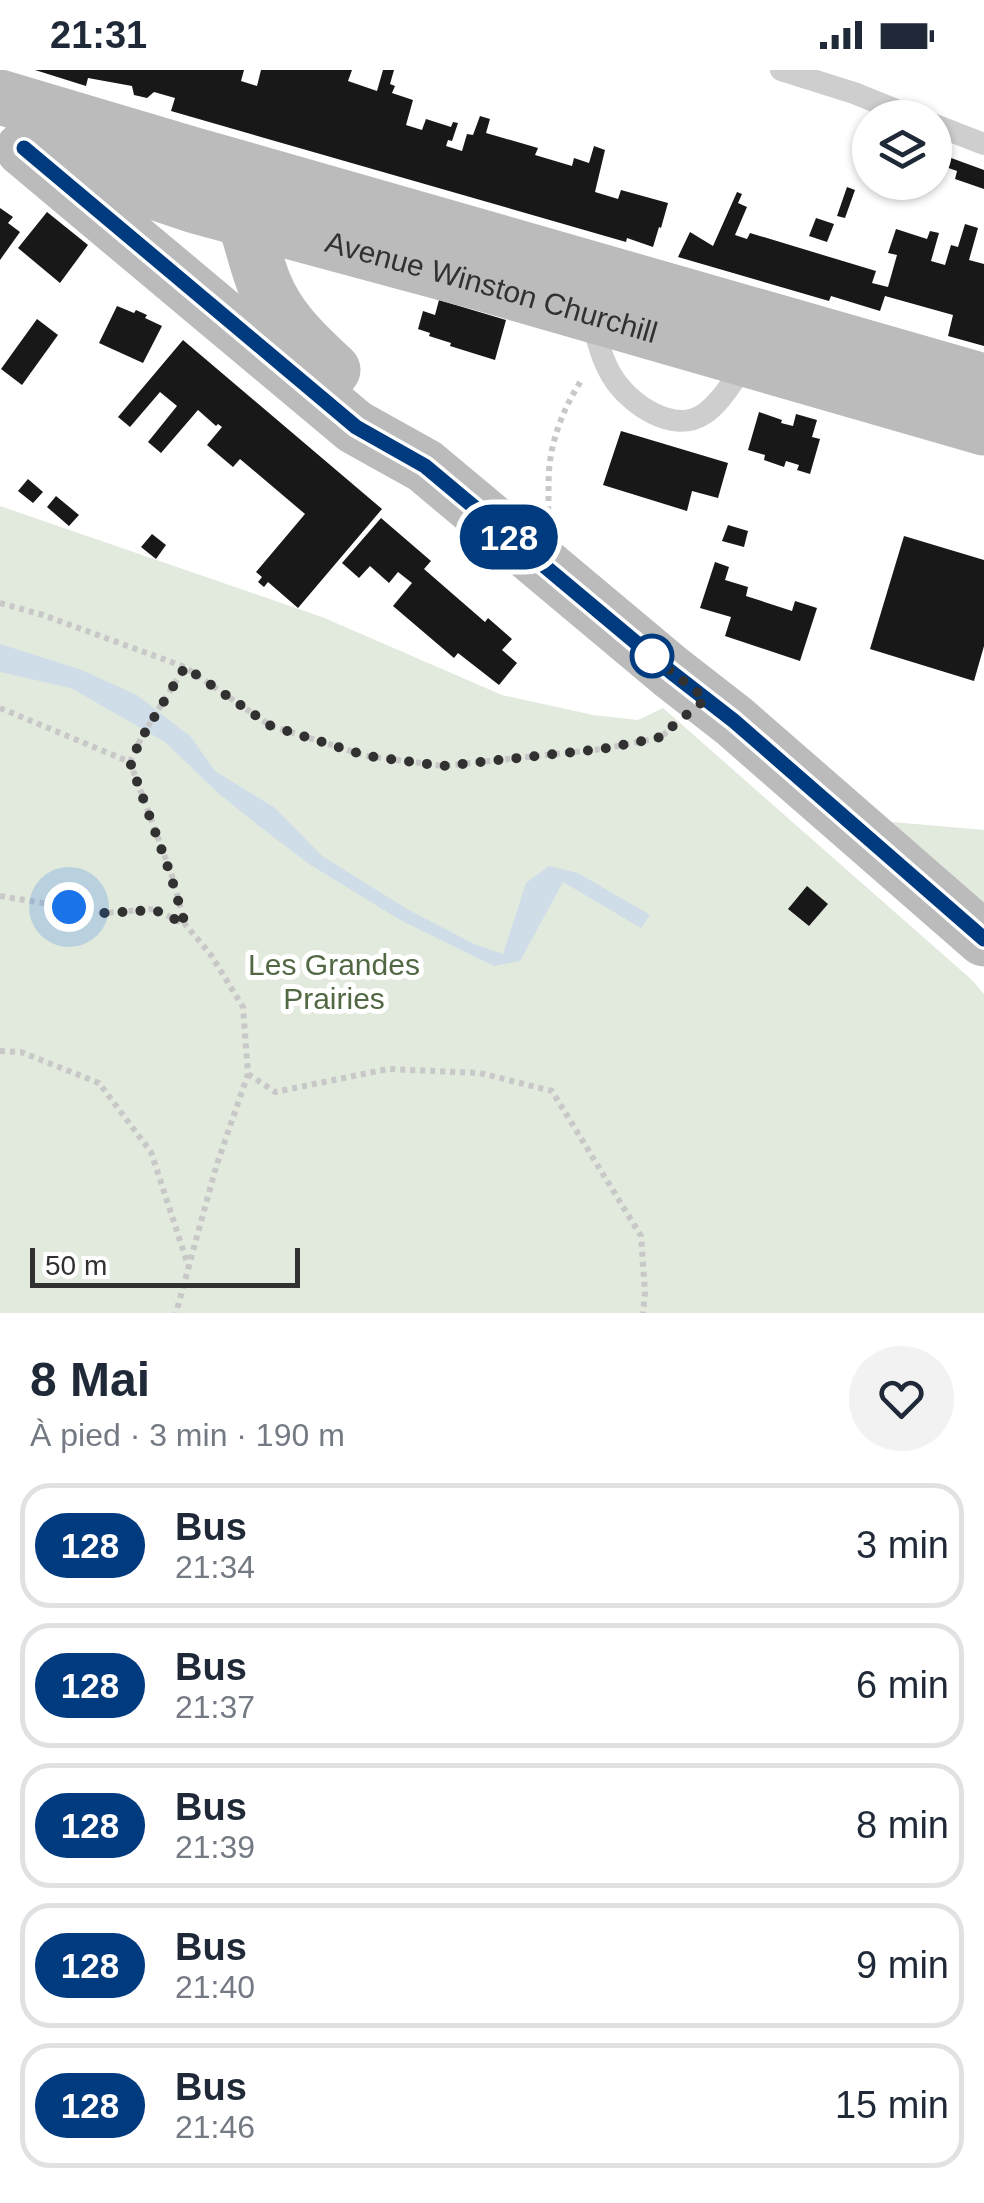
<!DOCTYPE html>
<html lang="fr">
<meta charset="utf-8">
<style>
body{margin:0;font-family:Arial,sans-serif;background:#f2f2f3;color:#1f2937;height:100vh;display:flex;flex-direction:column;font-size:38px;white-space:nowrap}
*{box-sizing:border-box;margin:0}
p{font-size:32px;color:#747a83}
.icon{flex:none;width:55px;height:55px;fill:none;stroke:currentColor;stroke-width:2;stroke-linecap:round;stroke-linejoin:round}
.map{position:relative;height:1243px;overflow:hidden}
.details{display:flex;flex-direction:column;background:#fff;flex:1}
.details>*{flex:none}
.badge{padding:0 20px;border-radius:32px;font-size:35px;line-height:65px}
.buttons{position:absolute;left:852px;top:30px;display:grid;gap:20px}
.buttons a{display:grid;place-items:center;width:100px;height:100px;border-radius:50%;background:#fff;box-shadow:0 2px 8px #0004;font-size:50px}
.scale{position:absolute;left:30px;bottom:25px;width:270px;box-sizing:border-box;padding-left:10px;border:5px solid #313131;border-top:0;font-size:28px;line-height:35px;white-space:nowrap;color:#313131;-webkit-text-stroke:8px #fff;paint-order:stroke}
.you{position:absolute;width:50px;height:50px;margin:-25px;border:8px solid #fff;border-radius:50%;background:#1a73e8;box-shadow:0 0 0 15px #1a73e833}
.map>.badge{position:absolute;translate:-50% -50%;box-shadow:0 0 0 5px #fff}
.round{display:grid;place-items:center;flex:none;width:105px;height:105px;border-radius:52px;background:#f2f2f3}
.summary{display:flex;align-items:center;justify-content:space-between;height:170px;padding:0 30px}
h1{font-size:48px;font-weight:700;line-height:75px}
ul{padding:0;list-style:none}
li{display:flex;align-items:center;gap:30px;height:125px;margin:0 20px 15px;padding:0 10px;border:5px solid #e0e1e3;border-radius:30px}
li div{flex:1}
li b{display:block;font-size:38px}
li em{font-style:normal}
li .badge{min-width:110px;font-weight:700;text-align:center}
.status{display:flex;justify-content:space-between;align-items:center;height:70px;padding:0 50px;background:#fff;direction:ltr}
.status svg{height:28px;fill:currentColor}
.map>svg:first-child{display:block}
.green{fill:#e2e9dd}
.water{fill:#cfdde9}
.building{fill:#181818}
.lines{fill:none;stroke-linecap:round;stroke-linejoin:round}
.path{stroke:#c8c8c8;stroke-width:6;stroke-dasharray:5 5;stroke-linecap:butt}
.lane{stroke:#cecece;stroke-width:22}
.secondary{stroke:#bbb;stroke-width:55}
.line-casing{stroke:#fff;stroke-width:22}
.line{stroke:#003b80;stroke-width:15}
.walk{stroke:#313131;stroke-width:10;stroke-dasharray:0 18}
.stop-dot{fill:#fff;stroke:#003b80;stroke-width:5}
.labels{text-anchor:middle;stroke-width:10;stroke-linejoin:round;paint-order:stroke}
.street-label{font-size:30px;fill:#313131;stroke:#fff}
.park-label{font-size:30px;fill:#516843;stroke:#fff}
</style>
<div class="status"><b>21:31</b><svg viewBox="0 0 49 12"><path d="M0 12V9h3v3zM5 12V6h3v6zM10 12V3h3v9zM15 12V0h3v12zM26 1h20v11H26zM47 4h2v5h-2z"/></svg></div>
<div class="map">
<svg width="984" height="1243" viewBox="0 0 984 1243">
<rect width="100%" height="100%" fill="#fff"/>
<g class="green">
<path d="M0 436 322 547 502 625 593 645 638 650 663 638 972 910 984 924V1243H0Z"/>
<path d="M846 748 984 760V869Z"/>
</g>
<path class="water" d="M0 574 79 599 137 625 191 667 215 701 275 738 322 786 407 839 474 874 503 884 526 813 549 796 578 803 650 845 641 858 563 812 520 891 494 896 402 851 309 794 259 756 218 723 165 672 71 618 0 602Z"/>
<g class="building">
<path d="M35 0H244L241 11 257 16 261 0H352L348 11 377 21 383 0H394L390 14 395 16 392 23 413 30 406 55 422 60 426 49 451 57 453 52 458 53 452 71 448 70 446 76 462 81 467 64 473 65 480 46 490 49 486 63 538 78 535 85 572 96 574 88 589 93 594 76 605 80 595 122 618 129 621 120 668 133 661 158 659 157 653 177 627 168 626 172 171 41 175 28 154 22 147 28 134 25 132 16 88 8 86 16Z"/>
<path d="M943 85 984 100V119L955 109 957 101 940 95Z"/>
<path d="M847 117 855 120 845 148 837 146Z"/>
<path d="M737 122 742 124 738 133 747 137 735 165 747 169 750 163 876 201 872 213 888 217 897 185 888 183 896 159 927 169 930 161 939 163 931 191 945 195 951 175 958 177 965 154 978 158 969 190 984 194V276L948 266 953 245 885 226 880 241 831 226 829 231 678 187 690 162 713 176Z"/>
<path d="M0 138 13 147 8 153 20 162 0 190Z"/>
<path d="M47 142 88 175 60 213 18 178Z"/>
<path d="M816 148 834 154 827 172 809 166Z"/>
<path d="M439 230 506 250 495 290 450 276 451 273 429 266 430 263 418 259 423 241 435 245Z"/>
<path d="M117 236 134 243 136 240 147 245 145 248 162 256 143 293 99 273Z"/>
<path d="M37 249 58 265 22 315 1 299Z"/>
<path d="M183 270 382 439 298 538 268 512 264 517 258 512 262 507 256 502 305 444 240 389 233 397 207 375 222 357 218 354 216 356 198 340 161 383 148 372 177 336 160 322 130 357 118 347Z"/>
<path d="M759 342 782 350 781 353 793 356 796 344 817 350 812 367 820 369 810 404 797 400 799 395 786 391 784 397 764 390 765 385 748 380Z"/>
<path d="M621 361 728 393 718 428 692 421 687 441 603 415Z"/>
<path d="M28 409 43 422 33 433 18 421Z"/>
<path d="M56 426 79 445 69 456 47 437Z"/>
<path d="M381 448 431 491 424 499 485 552 488 548 512 569 502 580 517 593 499 615 458 583 454 588 393 536 412 513 398 502 389 513 370 496 359 508 342 493Z"/>
<path d="M728 455 748 461 744 477 722 471Z"/>
<path d="M152 464 166 475 156 489 141 477Z"/>
<path d="M904 466 984 490V576L974 611 870 579Z"/>
<path d="M715 492 729 497 725 510 748 517 746 526 792 541 795 531 817 538 800 591 725 566 731 547 700 538Z"/>
<path d="M807 816 828 834 809 856 788 839Z"/>
</g>
<g class="lines">
<g class="path">
<path d="M548 441C549 428 548 415 549 401 551 370 564 337 581 311"/>
<path d="M0 533 43 545 185 597 271 656 367 686 443 696 602 679 659 668 671 659"/>
<path d="M0 638 130 692 171 803 185 854 211 885 243 937 248 1004 216 1097 176 1243"/>
<path d="M130 692 143 664 185 597"/>
<path d="M0 826 104 843 155 839 184 854"/>
<path d="M0 981 21 982 99 1013 151 1082 189 1198"/>
<path d="M248 1004 275 1022 388 999 480 1003 552 1021 641 1166 645 1223 643 1243"/>
</g>
<g class="lane">
<path d="M781 0 854 23 916 48"/>
<path d="M935 55 984 74"/>
<path d="M591 247C597 268 601 288 612 306 628 333 673 365 704 344 722 332 735 307 748 290"/>
</g>
<g class="secondary">
<path d="M0 27 195 85 984 311"/>
<path d="M23 79 355 357 425 396 671 602 734 651 984 869"/>
<path id="s1" d="M55 89 195 136 480 213 984 358"/>
<path d="M230 124C249 150 252 183 264 213 278 249 305 274 333 300"/>
</g>
</g>
<g class="lines">
<g class="line-casing">
<path id="line" d="M24 78 356 357 425 396 671 602 734 651 984 869"/>
</g>
<use href="#line" class="line"/>
<path class="walk" d="M69 837 104 843 155 840 185 854 170 803 130 692 144 664 185 597 271 656 367 686 443 696 602 679 658 668 706 629 652 586"/>
</g>
<circle class="stop-dot" cx="652" cy="586" r="20"/>
<g class="labels">
<g class="street-label">
<text dy="10" stroke="none"><textPath href="#s1" startOffset="455">Avenue Winston Churchill</textPath></text>
</g>
<g class="park-label">
<text x="334" y="905">Les Grandes<tspan x="334" dy="34">Prairies</tspan></text>
</g>
</g>
</svg>
<div class="buttons">
<a><svg class="icon" aria-label="layers" viewBox="0 0 24 24"><path d="M12 4l9 5-9 5-9-5zM3 14l9 5 9-5"/></svg></a>
</div>
<div class="scale">50 m</div>
<div class="you" style="left:69px;top:837px"></div>
<b class="badge" style="left:509px;top:467px;background:#003b80;color:#fff">128</b>
</div>
<section class="details">
<div class="summary"><div><h1>8 Mai</h1><p>À pied · 3 min · 190 m</p></div><a class="round"><svg class="icon" aria-label="heart" viewBox="0 0 24 24"><path d="M12 20l-8-8c-3-5 5-10 8-4 3-6 11-1 8 4z"/></svg></a></div>
<ul>
<li><span class="badge" style="background:#003b80;color:#fff">128</span><div><b>Bus</b><p>21:34</p></div><em>3 min</em></li>
<li><span class="badge" style="background:#003b80;color:#fff">128</span><div><b>Bus</b><p>21:37</p></div><em>6 min</em></li>
<li><span class="badge" style="background:#003b80;color:#fff">128</span><div><b>Bus</b><p>21:39</p></div><em>8 min</em></li>
<li><span class="badge" style="background:#003b80;color:#fff">128</span><div><b>Bus</b><p>21:40</p></div><em>9 min</em></li>
<li><span class="badge" style="background:#003b80;color:#fff">128</span><div><b>Bus</b><p>21:46</p></div><em>15 min</em></li>
</ul>
</section>
